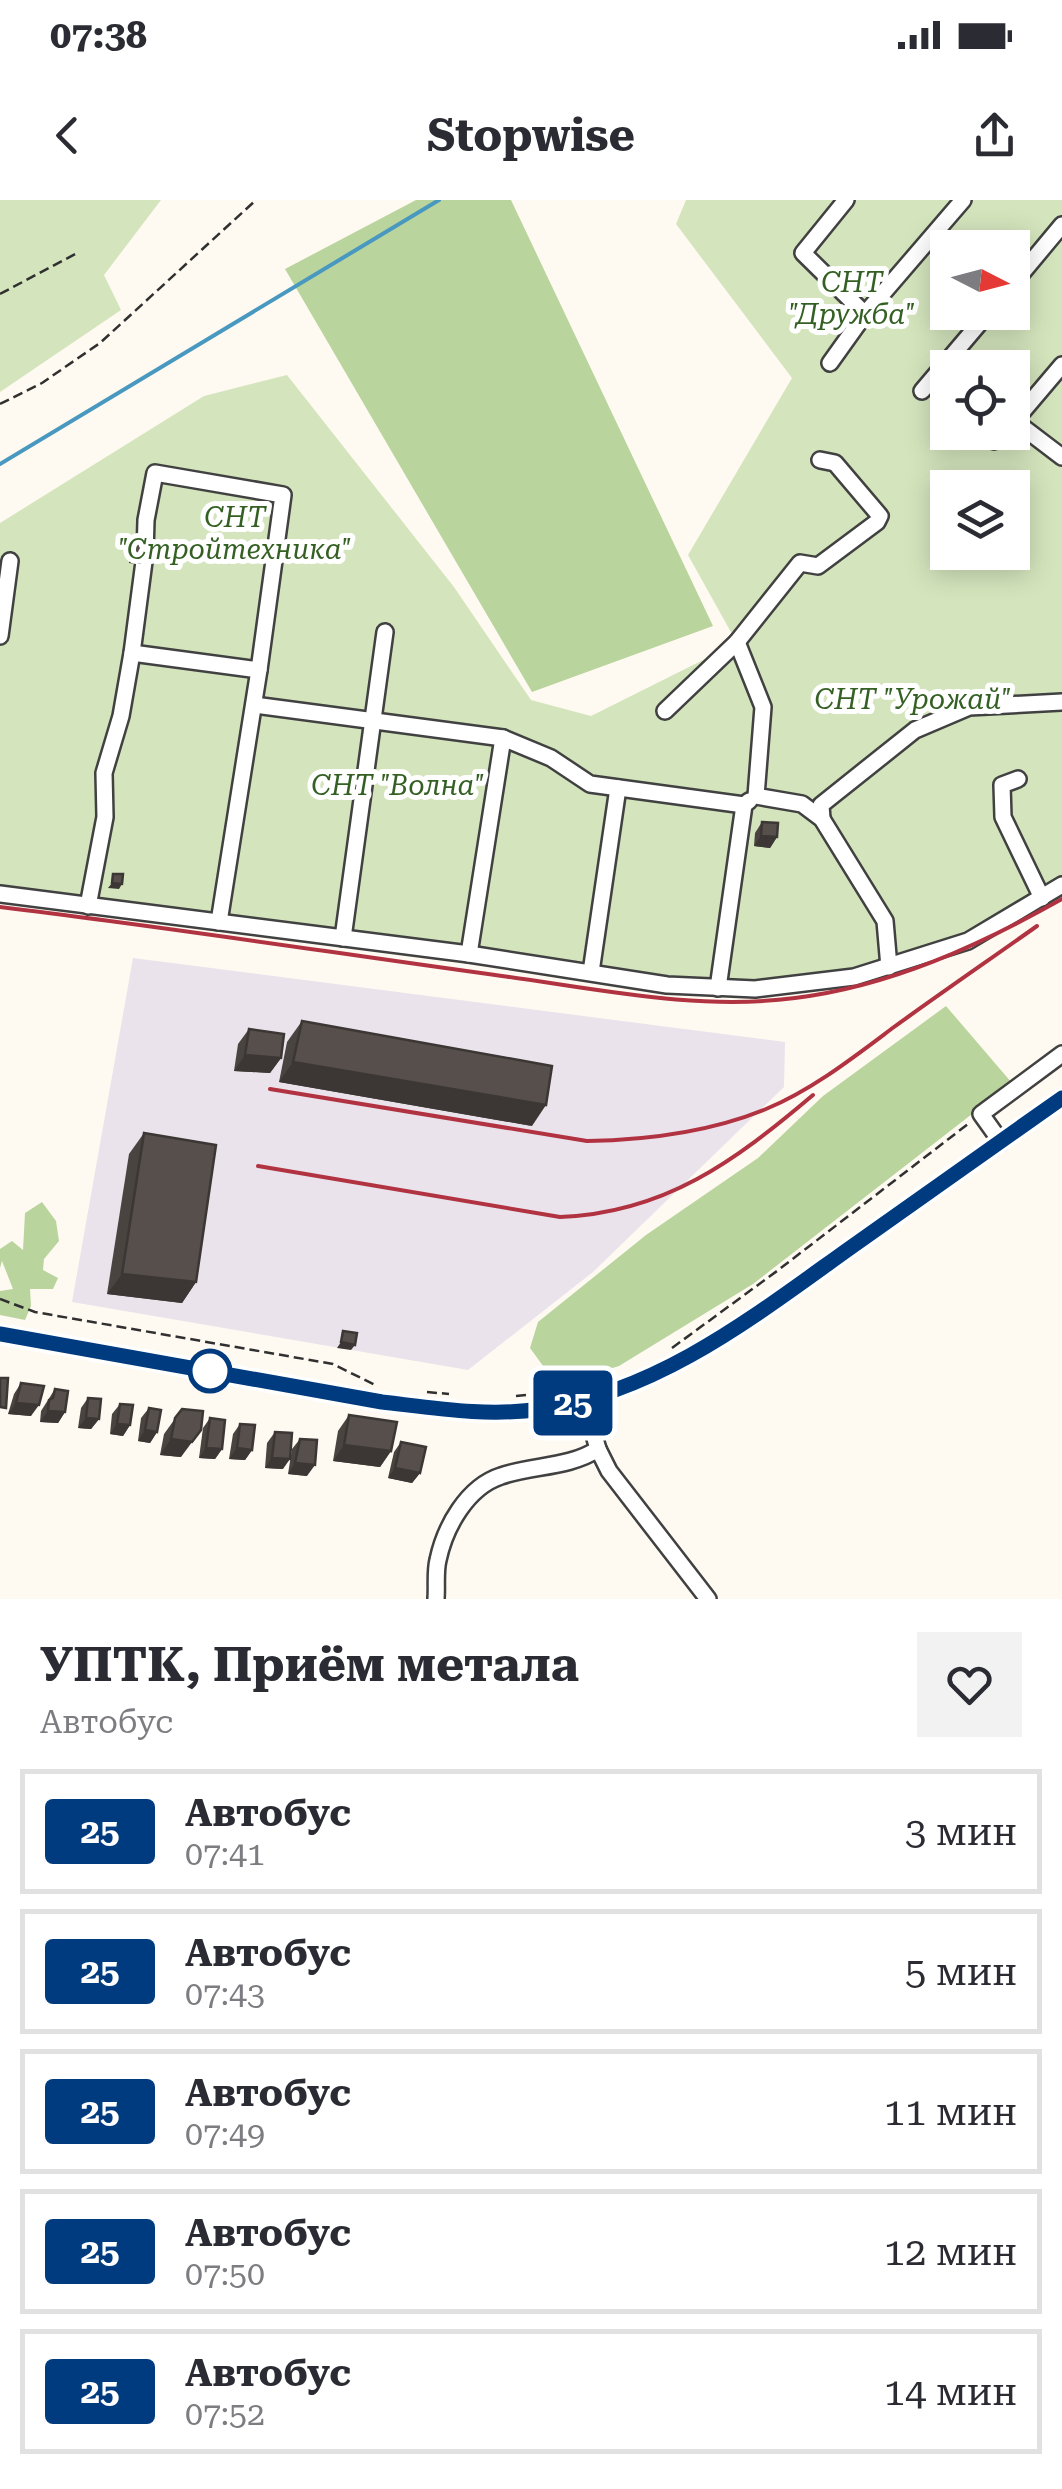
<!DOCTYPE html>
<html lang="ru">
<meta charset="utf-8">
<style>
body{margin:0;font-family:"Roboto Serif",serif;background:#f2f2f3;color:#2b2b33;height:100vh;display:flex;flex-direction:column;font-size:38px;white-space:nowrap}
*{box-sizing:border-box;margin:0}
p{font-size:32px;color:#7c7c81}
.icon{flex:none;width:55px;height:55px;fill:none;stroke:currentColor;stroke-width:2;stroke-linecap:round;stroke-linejoin:round}
.map{position:relative;height:1399px;overflow:hidden}
.panel{display:flex;flex-direction:column;background:#fff;flex:1}
.panel>*{flex:none}
.badge{padding:0 20px;border-radius:8px;font-size:35px;line-height:65px}
.needle{width:65px;rotate:96deg}
.tools{position:absolute;left:930px;top:30px;display:grid;gap:20px}
.tools a{display:grid;place-items:center;width:100px;height:100px;border-radius:0px;background:#fff;box-shadow:0 5px 25px #0003;font-size:50px}
.map>.badge{position:absolute;translate:-50% -50%;box-shadow:0 0 0 5px #fff}
.round{display:grid;place-items:center;flex:none;width:105px;height:105px;border-radius:0px;background:#f2f2f3}
.headline{display:flex;align-items:center;justify-content:space-between;height:170px;padding:0 40px}
h1{font-size:48px;font-weight:700;line-height:75px}
ul{padding:0;list-style:none}
li{display:flex;align-items:center;gap:30px;height:125px;margin:0 20px 15px;padding:0 20px;border:5px solid #e1e1e2;border-radius:0px}
li div{flex:1}
li b{display:block;font-size:38px}
li em{font-style:normal}
li .badge{min-width:110px;font-weight:700;text-align:center}
.status{display:flex;justify-content:space-between;align-items:center;height:70px;padding:0 50px;background:#fff;direction:ltr}
.status svg{height:28px;fill:currentColor}
header{display:flex;justify-content:space-between;align-items:center;height:130px;padding:0 40px;background:#fff;font-size:45px;font-weight:700}
.map>svg:first-child{display:block}
.industrial{fill:#eae3ec}
.green{fill:#d4e5bd;fill-rule:evenodd}
.forest{fill:#bad49e}
.lines{fill:none;stroke-linecap:round;stroke-linejoin:round}
.stream{stroke:#4898c0;stroke-width:4}
.minor-casing{stroke:#414141;stroke-width:20}
.path{stroke:#303030;stroke-width:2.5;stroke-dasharray:10 5;stroke-linecap:butt}
.minor{stroke:#fff;stroke-width:15}
.rail{stroke:#b13341;stroke-width:4}
.wall{fill:#4a4440}
.shaded-wall{fill:#3c3734}
.building{fill:#564f4b;stroke:#3c3734;stroke-width:2.5}
.line-casing{stroke:#fff;stroke-width:22}
.line{stroke:#003b80;stroke-width:15}
.stop-dot{fill:#fff;stroke:#003b80;stroke-width:5}
.labels{text-anchor:middle;stroke-width:10;stroke-linejoin:round;paint-order:stroke}
.park-label{font-size:28px;font-style:italic;fill:#356024;stroke:#fff}
</style>
<div class="status"><b>07:38</b><svg viewBox="0 0 49 12"><path d="M0 12V9h3v3zM5 12V6h3v6zM10 12V3h3v9zM15 12V0h3v12zM26 1h20v11H26zM47 4h2v5h-2z"/></svg></div>
<header><svg class="icon" aria-label="back" viewBox="0 0 24 24"><path d="M15 5l-7 7 7 7"/></svg>Stopwise<svg class="icon" aria-label="share" viewBox="0 0 24 24"><path d="M12 15V3M7 8l5-5 5 5M5 13v7h14v-7"/></svg></header>
<div class="map">
<svg width="1062" height="1399" viewBox="0 0 1062 1399">
<rect width="100%" height="100%" fill="#fefaf1"/>
<path class="industrial" d="M133 758 785 842 784 887 593 1072 468 1170 72 1102Z"/>
<g class="green">
<path d="M0 0H161L104 75 121 110 0 192Z"/>
<path d="M686 0H1062V685L968 741 889 767 755 789 0 694V323L204 196 287 175 454 387 531 500 591 516 737 443 688 355 792 178 676 24ZM948 48H1012V112H948ZM948 168H1012V232H948ZM948 288H1012V352H948Z"/>
</g>
<g class="forest">
<path d="M416 0H511L713 426 532 492 285 69Z"/>
<path d="M946 806 1012 883 753 1084 619 1166 567 1182 546 1170 530 1148 538 1122 646 1035 758 958 823 896Z"/>
<path d="M42 1002 56 1021 59 1041 44 1059 43 1070 58 1078 53 1089H30L31 1106 25 1120 0 1115V1091L13 1089 2 1061 0 1068V1049L12 1041 23 1050 25 1013Z"/>
</g>
<g class="lines">
<path class="stream" d="M0 264 439 0"/>
<g class="minor-casing">
<g id="minor">
<path d="M846 0 803 53 865 114"/>
<path d="M1012 85 1062 25"/>
<path d="M830 163 865 114 963 0"/>
<path d="M922 191 989 112"/>
<path d="M1012 219 1062 257"/>
<path d="M1012 224 1062 165"/>
<path d="M994 241 1003 232"/>
<path d="M0 436 10 361"/>
<path d="M737 442 763 507 756 596 802 604 822 619 885 721 889 767"/>
<path d="M132 453 259 470"/>
<path d="M254 505 503 538 551 558 590 584 744 605"/>
<path d="M665 511 737 442 800 363 818 366 877 322 880 316 835 263 820 260"/>
<path d="M1018 579 1002 585 1003 617 1042 698"/>
<path d="M822 619 821 605 915 530 969 507 1062 502"/>
<path d="M0 694 469 754 667 785 755 789 854 777 968 741 1062 685"/>
<path d="M88 706 105 617 104 573 121 516 132 453 145 354 146 320 155 273 283 295 259 470 219 722"/>
<path d="M343 738 385 432"/>
<path d="M469 754 503 538"/>
<path d="M591 772 618 588"/>
<path d="M718 788 744 605 749 601"/>
<path d="M1001 942 981 914 1062 854"/>
<path d="M0 1134 381 1202C434 1208 488 1217 541 1209 660 1191 755 1115 850 1048 921 998 992 948 1062 898"/>
<path d="M584 1201 598 1249 609 1271 708 1399"/>
<path d="M436 1399C437 1386 435 1372 438 1360 445 1327 467 1287 501 1276 532 1265 569 1268 598 1249"/>
</g>
</g>
<g class="path">
<path d="M0 94 79 52"/>
<path d="M0 204 42 183 100 143 256 0"/>
<path d="M0 1099 35 1112 333 1164 375 1185"/>
<path d="M672 1148 777 1071 968 924"/>
<path d="M427 1192 449 1194"/>
<path d="M516 1196 538 1194"/>
</g>
<use href="#minor" class="minor"/>
<g class="rail">
<path d="M0 707C167 727 334 753 502 776 597 789 698 811 795 798 891 786 978 746 1062 699"/>
<path d="M270 889 587 941C647 940 710 932 766 909 812 890 854 857 894 827 941 793 989 760 1037 726"/>
<path d="M258 966 560 1017C665 1013 735 961 813 895"/>
</g>
</g>
<g class="wall">
<path d="M134 343 140 364 129 363 130 348Z"/>
<path d="M762 622 777 637 770 648 754 646 755 633Z"/>
<path d="M302 821 532 926 279 882 287 842Z"/>
<path d="M249 829 281 858 270 873 234 871 238 844Z"/>
<path d="M144 933 196 1082 182 1103 107 1094 129 954Z"/>
<path d="M21 1183 31 1216 8 1214 14 1194Z"/>
<path d="M55 1189 65 1212 58 1223 40 1222 41 1211Z"/>
<path d="M88 1198 99 1219 91 1229 78 1228 81 1208Z"/>
<path d="M120 1204 130 1225 123 1236 110 1234 112 1214Z"/>
<path d="M149 1208 157 1232 150 1243 138 1241 141 1218Z"/>
<path d="M182 1209 181 1257 160 1255 164 1234Z"/>
<path d="M349 1215 391 1251 380 1267 333 1261 338 1231Z"/>
<path d="M210 1218 222 1249 215 1259 199 1258 203 1228Z"/>
<path d="M240 1224 252 1250 245 1260 229 1259 233 1234Z"/>
<path d="M275 1232 283 1269 265 1268 267 1243Z"/>
<path d="M300 1239 307 1276 288 1274 292 1249Z"/>
<path d="M401 1242 420 1273 412 1283 388 1278 394 1252Z"/>
</g>
<g class="shaded-wall">
<path d="M132 358 144 359 140 364 129 363Z"/>
<path d="M761 636 777 637 770 648 754 646Z"/>
<path d="M112 683 122 684 119 689 108 688Z"/>
<path d="M245 855 281 858 270 873 234 871Z"/>
<path d="M293 862 546 905 532 926 279 882Z"/>
<path d="M122 1074 196 1082 182 1103 107 1094Z"/>
<path d="M341 1142 355 1145 351 1150 337 1148Z"/>
<path d="M16 1203 39 1205 31 1216 8 1214Z"/>
<path d="M48 1211 65 1212 58 1223 40 1222Z"/>
<path d="M86 1218 99 1219 91 1229 78 1228Z"/>
<path d="M117 1224 130 1225 123 1236 110 1234Z"/>
<path d="M145 1230 157 1232 150 1243 138 1241Z"/>
<path d="M201 1230 181 1257 160 1255 171 1239Z"/>
<path d="M344 1245 391 1251 380 1267 333 1261Z"/>
<path d="M206 1248 222 1249 215 1259 199 1258Z"/>
<path d="M237 1248 252 1250 245 1260 229 1259Z"/>
<path d="M272 1258 290 1259 283 1269 265 1268Z"/>
<path d="M295 1263 315 1265 307 1276 288 1274Z"/>
<path d="M395 1268 420 1273 412 1283 388 1278Z"/>
</g>
<g class="building">
<path d="M134 343 146 344 144 359 132 358Z"/>
<path d="M762 622 778 623 777 637 761 636Z"/>
<path d="M113 674H123L122 684 112 683Z"/>
<path d="M302 821 552 866 546 905 293 862Z"/>
<path d="M249 829 284 834 281 858 245 855Z"/>
<path d="M144 933 216 945 196 1082 122 1074Z"/>
<path d="M343 1131 357 1133 355 1145 341 1142Z"/>
<path d="M0 1178H8L6 1208 0 1207Z"/>
<path d="M21 1183 44 1186 39 1205 16 1203Z"/>
<path d="M55 1189 68 1191 65 1212 48 1211 49 1200 53 1198Z"/>
<path d="M88 1198 101 1199 99 1219 86 1218Z"/>
<path d="M120 1204 133 1205 130 1225 117 1224Z"/>
<path d="M149 1208 161 1210 157 1232 145 1230Z"/>
<path d="M182 1209 203 1211 201 1230 192 1242 171 1239 175 1218Z"/>
<path d="M349 1215 397 1222 391 1251 344 1245Z"/>
<path d="M210 1218 225 1220 222 1249 206 1248Z"/>
<path d="M240 1224 255 1225 252 1250 237 1248Z"/>
<path d="M275 1232 292 1233 290 1259 272 1258Z"/>
<path d="M300 1239 317 1240 315 1265 295 1263Z"/>
<path d="M401 1242 426 1247 420 1273 395 1268Z"/>
</g>
<g class="lines">
<g class="line-casing">
<path id="line" d="M0 1134 382 1202C434 1208 488 1217 541 1209 659 1192 756 1115 850 1048 921 998 991 948 1062 898"/>
</g>
<use href="#line" class="line"/>
</g>
<circle class="stop-dot" cx="210" cy="1171" r="20"/>
<g class="labels">
<g class="park-label">
<text x="852" y="92">СНТ<tspan x="852" dy="32">"Дружба"</tspan></text>
<text x="235" y="327">СНТ<tspan x="235" dy="32">"Стройтехника"</tspan></text>
<text x="913" y="509">СНТ "Урожай"</text>
<text x="398" y="595">СНТ "Волна"</text>
</g>
</g>
</svg>
<div class="tools">
<a><svg class="needle" viewBox="-14 -14 28 28"><path d="M0-13l5 13h-10z" fill="#e53935"/><path d="M0 13l5-13h-10z" fill="#7c7c81"/></svg></a>
<a><svg class="icon" aria-label="locate" viewBox="0 0 24 24"><circle cx="12" cy="12" r="6"/><path d="M12 2v4M12 18v4M2 12h4M18 12h4"/></svg></a>
<a><svg class="icon" aria-label="layers" viewBox="0 0 24 24"><path d="M12 4l9 5-9 5-9-5zM3 14l9 5 9-5"/></svg></a>
</div>
<b class="badge" style="left:573px;top:1203px;background:#003b80;color:#fff">25</b>
</div>
<section class="panel">
<div class="headline"><div><h1>УПТК, Приём метала</h1><p>Автобус</p></div><a class="round"><svg class="icon" aria-label="heart" viewBox="0 0 24 24"><path d="M12 20l-8-8c-3-5 5-10 8-4 3-6 11-1 8 4z"/></svg></a></div>
<ul>
<li><span class="badge" style="background:#003b80;color:#fff">25</span><div><b>Автобус</b><p>07:41</p></div><em>3 мин</em></li>
<li><span class="badge" style="background:#003b80;color:#fff">25</span><div><b>Автобус</b><p>07:43</p></div><em>5 мин</em></li>
<li><span class="badge" style="background:#003b80;color:#fff">25</span><div><b>Автобус</b><p>07:49</p></div><em>11 мин</em></li>
<li><span class="badge" style="background:#003b80;color:#fff">25</span><div><b>Автобус</b><p>07:50</p></div><em>12 мин</em></li>
<li><span class="badge" style="background:#003b80;color:#fff">25</span><div><b>Автобус</b><p>07:52</p></div><em>14 мин</em></li>
</ul>
</section>
